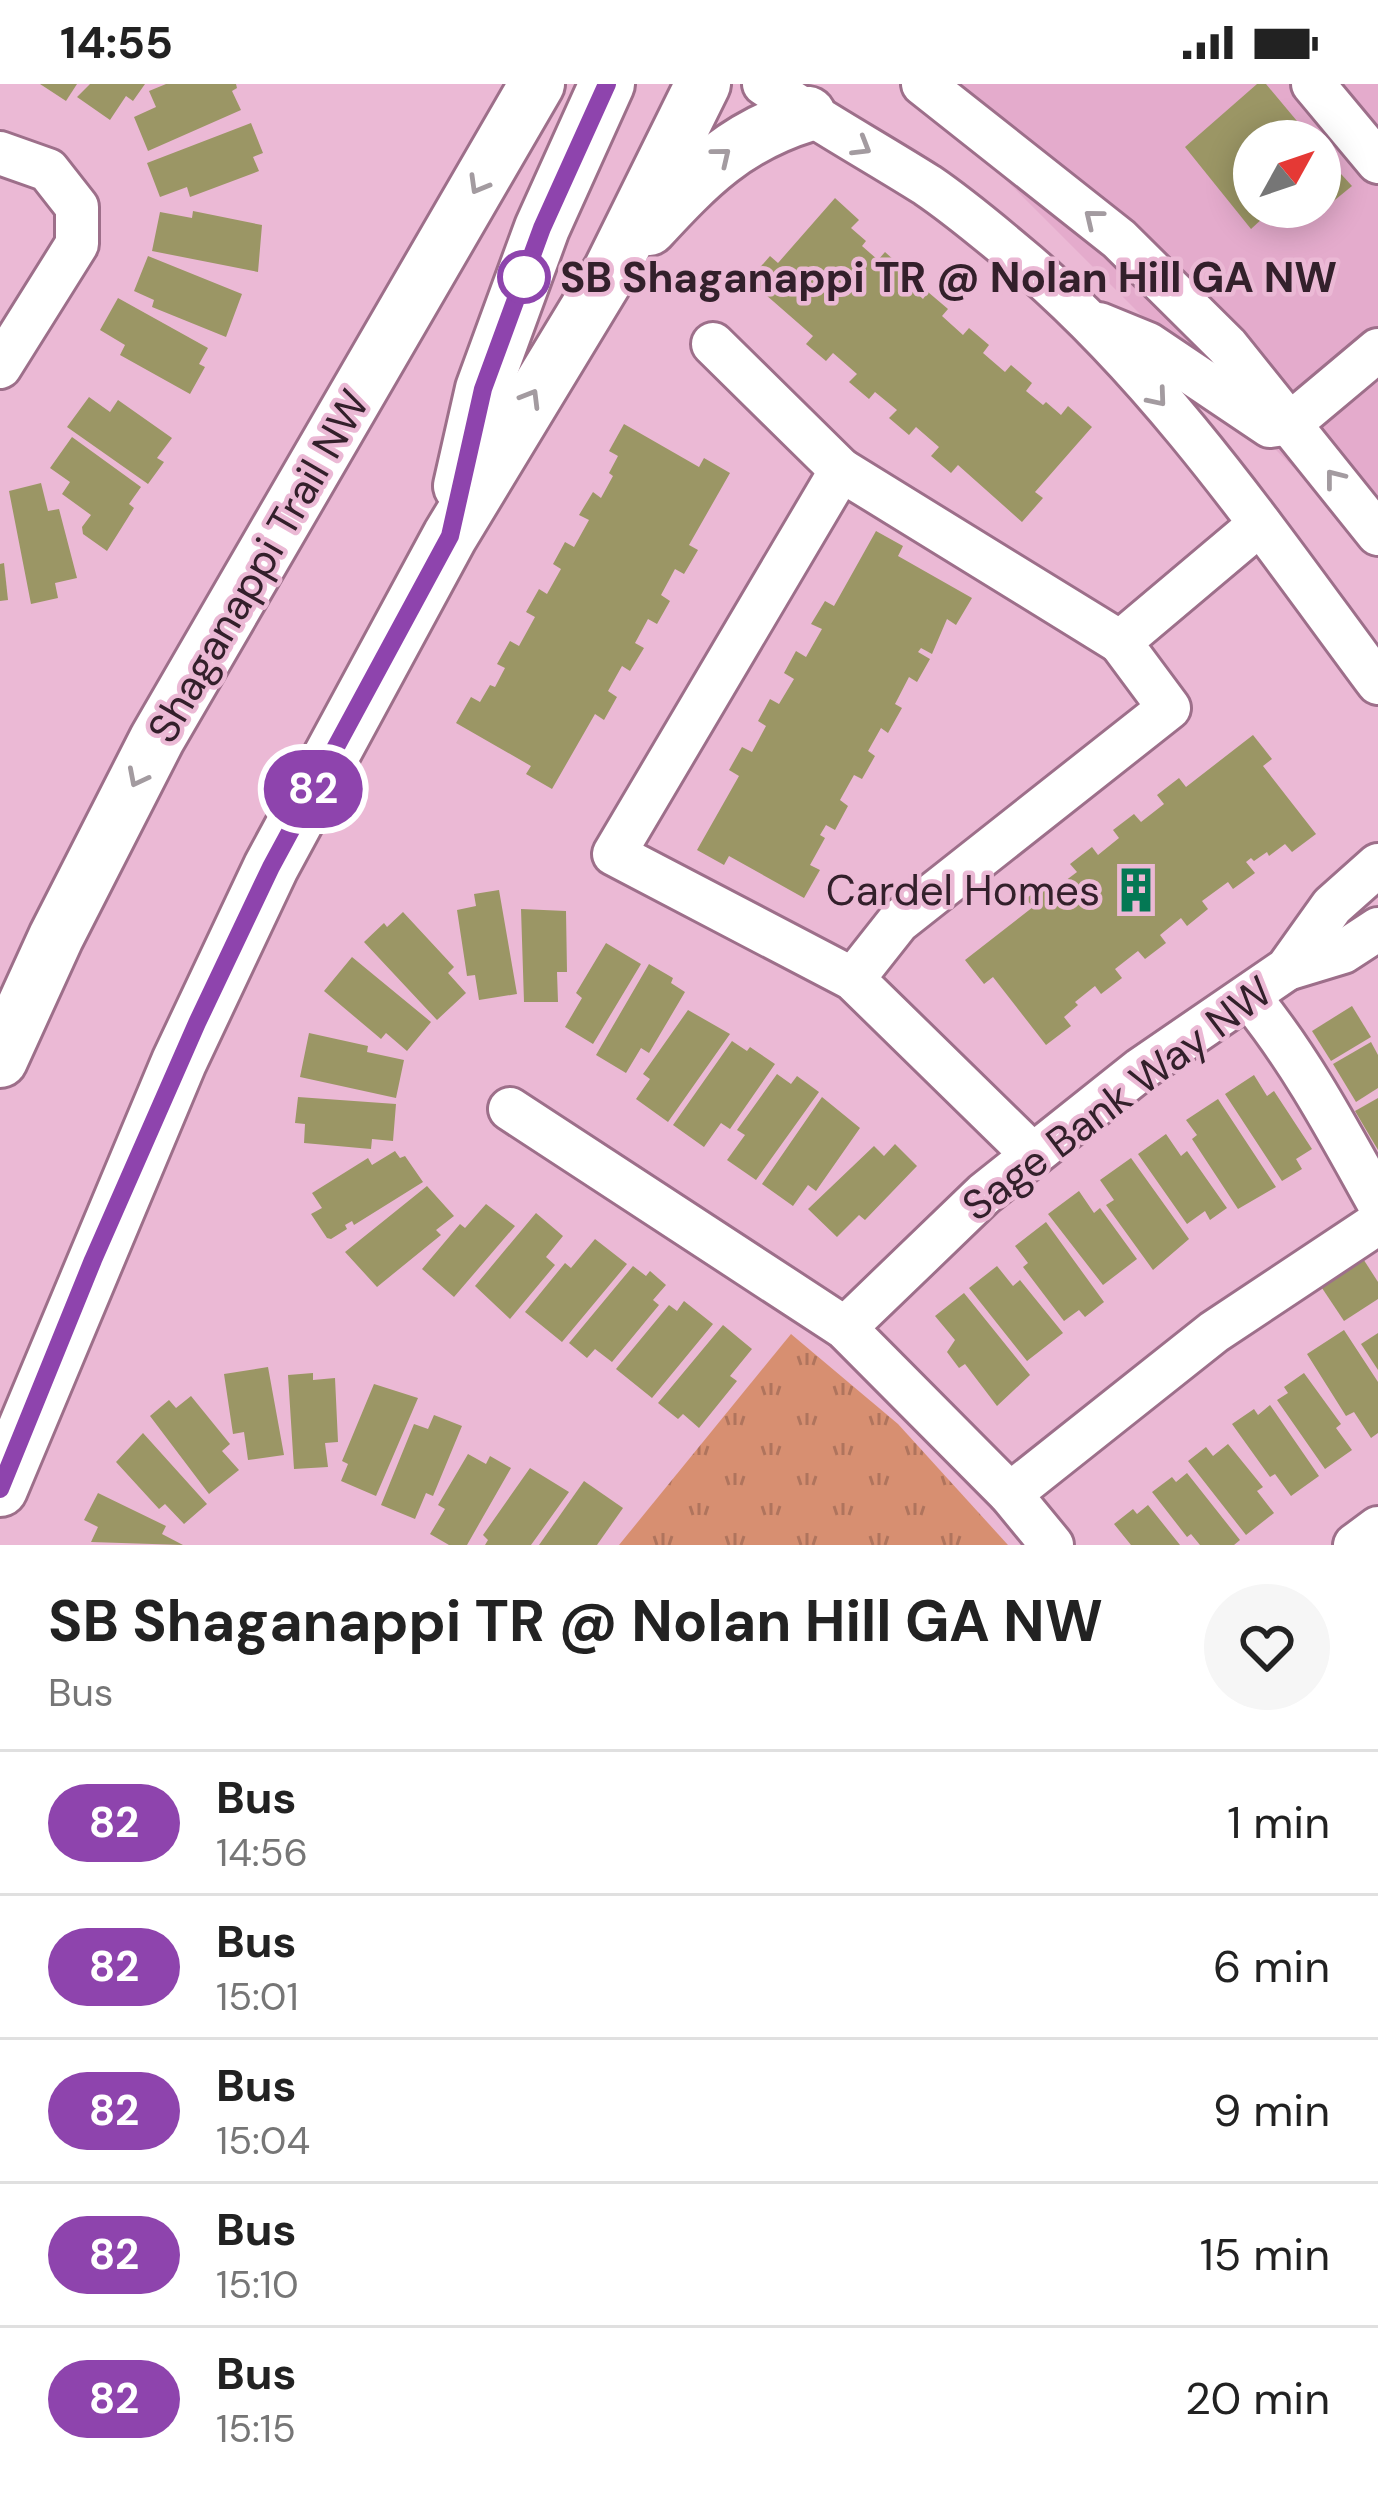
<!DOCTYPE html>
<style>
body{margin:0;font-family:"DM Sans",sans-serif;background:#f6f6f6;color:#222;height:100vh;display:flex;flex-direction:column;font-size:45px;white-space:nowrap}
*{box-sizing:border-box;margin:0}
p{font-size:39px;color:#767676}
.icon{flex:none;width:66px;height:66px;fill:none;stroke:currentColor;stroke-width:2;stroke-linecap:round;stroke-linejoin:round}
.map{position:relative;height:1461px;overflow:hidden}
.side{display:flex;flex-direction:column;background:#fff;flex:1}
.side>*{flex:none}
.badge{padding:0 24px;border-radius:39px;font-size:42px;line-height:78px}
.needle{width:78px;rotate:50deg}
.fabs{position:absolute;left:1233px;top:36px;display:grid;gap:24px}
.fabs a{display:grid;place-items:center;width:108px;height:108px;border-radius:50%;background:#fff;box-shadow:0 6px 30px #0003;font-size:60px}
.map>.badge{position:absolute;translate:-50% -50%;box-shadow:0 0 0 6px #fff}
.round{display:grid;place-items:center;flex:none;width:126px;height:126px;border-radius:63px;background:#f6f6f6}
.overview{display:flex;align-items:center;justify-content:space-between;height:204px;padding:0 48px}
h1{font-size:57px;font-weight:700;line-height:90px}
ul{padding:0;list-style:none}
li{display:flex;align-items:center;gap:36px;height:144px;padding:0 48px;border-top:3px solid #e0e0e0}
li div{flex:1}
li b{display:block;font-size:45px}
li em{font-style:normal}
li .badge{min-width:132px;font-weight:700;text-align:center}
.status{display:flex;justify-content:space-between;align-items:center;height:84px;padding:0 60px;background:#fff;direction:ltr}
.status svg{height:33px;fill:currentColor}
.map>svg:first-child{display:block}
.built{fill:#e4abcc;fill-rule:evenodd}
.park{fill:url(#park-tufts)}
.building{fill:#9b9665}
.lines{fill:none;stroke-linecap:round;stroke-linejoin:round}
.minor-casing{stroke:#9d6f8a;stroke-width:48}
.major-casing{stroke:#9d6f8a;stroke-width:60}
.minor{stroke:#fff;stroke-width:42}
.major{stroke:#fff;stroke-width:54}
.oneway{stroke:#a39ba0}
.line-casing{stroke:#fff;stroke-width:27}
.line{stroke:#8e44ad;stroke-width:18}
.stop-dot{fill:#fff;stroke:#8e44ad;stroke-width:6}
.labels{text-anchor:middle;stroke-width:9;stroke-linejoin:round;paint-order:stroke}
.stop-label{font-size:42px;font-weight:bold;fill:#33202b;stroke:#ebb9d5;text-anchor:start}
.street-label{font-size:42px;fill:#33202b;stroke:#ebb9d5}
.poi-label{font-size:42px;fill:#33202b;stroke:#ebb9d5;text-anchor:end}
</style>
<div class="status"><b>14:55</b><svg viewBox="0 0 49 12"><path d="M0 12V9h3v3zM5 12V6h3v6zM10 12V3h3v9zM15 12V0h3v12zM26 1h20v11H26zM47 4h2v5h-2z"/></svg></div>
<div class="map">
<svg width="1378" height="1461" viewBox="0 0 1378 1461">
<defs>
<pattern id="park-tufts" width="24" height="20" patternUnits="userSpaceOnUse" patternTransform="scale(3)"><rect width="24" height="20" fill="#d78f71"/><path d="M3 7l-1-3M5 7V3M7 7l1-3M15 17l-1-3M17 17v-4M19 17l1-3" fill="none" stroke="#af745d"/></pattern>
</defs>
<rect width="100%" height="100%" fill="#ebb9d5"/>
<path class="built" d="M910 0H1378V468ZM1254 57H1320V123H1254Z"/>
<path class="park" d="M791 1250 898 1340 1008 1461H619Z"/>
<g class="building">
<path d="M40 0H77L66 17Z"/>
<path d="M90 0H145L133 17 126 12 110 36 77 13Z"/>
<path d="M166 0H236L237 4 232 7 241 26 148 67 134 33 156 23 149 7Z"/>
<path d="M1257 0H1266L1312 55 1254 57V123H1275L1251 145 1185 63Z"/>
<path d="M251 39 263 69 253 73 259 87 190 113 187 103 160 113 147 79Z"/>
<path d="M1320 67 1352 102 1330 120 1320 108Z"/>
<path d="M835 114 859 136 851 144 866 157 862 162 878 176 885 168 905 186 899 193 923 215 928 208 948 225 942 232 963 251 969 244 989 261 983 269 1005 288 1011 281 1032 299 1026 307 1043 321 1046 318 1061 331 1068 322 1092 343 1035 408 1043 414 1022 438 958 381 951 389 931 372 939 363 916 343 909 351 889 334 897 326 875 308 869 315 849 298 857 290 833 269 826 277 806 260 813 252 749 196 770 172 778 179Z"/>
<path d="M193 127 262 141 258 188 152 167 160 128 192 134Z"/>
<path d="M148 172 242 210 226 253 152 223 154 216 134 207Z"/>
<path d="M118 214 208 264 199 280 205 283 190 310 120 271 125 261 100 246Z"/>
<path d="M89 313 110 328 118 316 172 354 157 374 164 378 148 400 67 343Z"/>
<path d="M624 340 699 383 704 374 730 389 689 461 698 466 684 490 675 485 661 511 670 517 657 540 648 535 635 559 644 564 630 587 622 582 608 607 617 613 604 636 595 630 552 705 526 690 531 682 456 639 471 613 480 618 490 601 495 603 505 584 497 580 510 557 519 562 535 533 526 528 539 505 547 510 561 485 553 480 565 458 574 463 589 436 579 431 593 408 601 414 613 392 609 389 618 372 609 367Z"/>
<path d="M72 353 141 403 129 420 134 424 107 467 83 450 82 443 91 431 62 410 70 398 50 384Z"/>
<path d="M41 399 48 427 59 425 77 494 55 499 58 514 31 520 9 407Z"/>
<path d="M876 447 903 462 898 472 972 514 956 541 947 535 932 570 921 564 918 568 930 575 917 598 909 593 895 620 902 624 888 649 881 644 868 667 875 672 862 695 854 691 840 716 848 722 835 746 826 741 820 751 825 754 810 781 820 786 804 814 729 772 724 781 697 766 739 692 729 686 742 663 752 668 766 642 758 637 770 615 779 620 794 595 784 589 796 567 806 573 822 545 811 540 825 517 834 522Z"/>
<path d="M4 479 8 516 0 517V480Z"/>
<path d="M1253 651 1272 675 1263 682 1316 750 1292 768 1285 760 1269 772 1267 768 1254 777 1251 774 1246 778 1255 789 1233 805 1228 798 1202 817 1208 825 1187 842 1181 834 1160 851 1166 859 1145 875 1138 867 1115 885 1122 894 1101 910 1095 902 1075 918 1078 921 1064 933 1071 942 1046 961 993 893 984 900 965 876 1033 823 1026 815 1047 798 1053 806 1077 788 1070 780 1092 763 1098 771 1119 754 1113 746 1134 730 1141 738 1164 720 1157 711 1179 694 1186 703Z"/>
<path d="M499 806 517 910 479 916 475 891 467 892 457 826 476 822 474 810Z"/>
<path d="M521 825 566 827 567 888H557L558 918H524Z"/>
<path d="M403 828 454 883 448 889 466 909 437 936 364 858 384 839 387 843Z"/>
<path d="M606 859 641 880 593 960 565 943 582 914 576 909Z"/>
<path d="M352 873 431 938 407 967 386 949 381 955 324 907Z"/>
<path d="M649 880 673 894 671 899 685 908 649 969 641 964 626 989 596 971Z"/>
<path d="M1352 922 1371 953 1331 977 1312 947Z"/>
<path d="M688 926 730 950 668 1038 636 1015 650 995 643 990Z"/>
<path d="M309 949 368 962 367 968 404 976 396 1014 300 993Z"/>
<path d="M732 957 747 967 750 963 775 980 730 1045 721 1039 704 1063 673 1041Z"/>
<path d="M1371 958 1378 971V1004L1356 1018 1333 980Z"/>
<path d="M777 990 791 1000 797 992 819 1008 756 1096 727 1076 745 1051 737 1046Z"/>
<path d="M1254 991 1267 1012 1274 1007 1312 1065 1296 1075 1302 1085 1282 1097 1225 1010Z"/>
<path d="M298 1013 396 1020 393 1057 372 1055 371 1065 304 1059 305 1040 295 1039Z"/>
<path d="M822 1013 860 1044 816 1107 808 1101 793 1122 762 1100Z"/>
<path d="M1378 1014V1066L1355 1027Z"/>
<path d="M1218 1015 1276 1103 1238 1125 1192 1055 1197 1051 1186 1036Z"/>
<path d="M1166 1050 1181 1072 1187 1067 1227 1124 1210 1136 1205 1127 1187 1140 1138 1070Z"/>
<path d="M895 1060 917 1082 865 1136 859 1131 837 1153 808 1125 874 1062 884 1072Z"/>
<path d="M395 1067 400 1074 405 1072 423 1098 354 1141 352 1137 345 1141 347 1145 331 1155 327 1154 311 1130 322 1124 312 1109 368 1074 372 1081Z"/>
<path d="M1131 1074 1189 1155 1153 1186 1106 1121 1114 1116 1100 1096Z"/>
<path d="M427 1102 454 1132 436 1146 441 1151 377 1203 345 1168Z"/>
<path d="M1079 1107 1094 1129 1100 1124 1137 1175 1103 1201 1048 1130Z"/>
<path d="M486 1120 515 1142 454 1213 422 1185 460 1140 465 1144Z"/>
<path d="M536 1129 563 1152 546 1173 555 1181 510 1235 475 1202Z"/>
<path d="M1046 1138 1104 1218 1085 1233 1079 1226 1064 1237 1023 1183 1028 1179 1015 1162Z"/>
<path d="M595 1155 627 1180 562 1258 525 1228 565 1179 571 1184Z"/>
<path d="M1360 1170 1378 1198V1215L1344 1237 1318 1198Z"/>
<path d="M633 1182 646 1192 650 1187 666 1201 653 1216 659 1221 612 1278 595 1265 587 1274 569 1259Z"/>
<path d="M997 1182 1013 1202 1020 1196 1063 1249 1027 1277 969 1204Z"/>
<path d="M964 1209 1030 1291 997 1322 965 1280 959 1284 947 1268 955 1256 935 1232Z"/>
<path d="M684 1217 713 1240 652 1314 616 1285 669 1221 677 1227Z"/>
<path d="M723 1241 752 1265 730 1292 737 1297 699 1344 683 1330 678 1335 658 1319Z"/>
<path d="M1344 1246 1378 1298V1349L1371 1354 1354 1328 1346 1332 1307 1270Z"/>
<path d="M1378 1249V1286L1361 1260Z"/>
<path d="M268 1283 284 1371 248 1376 244 1348 233 1350 224 1290Z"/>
<path d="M313 1289V1296L335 1294 338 1358 325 1359 328 1383 294 1385 288 1291Z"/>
<path d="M1304 1289 1341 1340 1336 1344 1352 1366 1325 1385 1277 1316 1288 1309 1284 1303Z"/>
<path d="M374 1300 418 1314 376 1412 341 1397 348 1380 342 1377Z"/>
<path d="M191 1312 230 1360 222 1367 239 1386 209 1410 150 1332 169 1316 176 1324Z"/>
<path d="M1270 1321 1319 1392 1291 1412 1275 1390 1270 1393 1232 1340 1254 1325 1258 1331Z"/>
<path d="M434 1331 462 1342 433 1412 426 1409 415 1435 381 1421 414 1340 428 1345Z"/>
<path d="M143 1349 207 1420 184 1440 165 1420 159 1425 116 1378Z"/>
<path d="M1228 1360 1263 1403 1257 1407 1274 1429 1246 1451 1188 1377 1206 1363 1213 1372Z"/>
<path d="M468 1370 486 1380 490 1372 511 1384 467 1461H449L430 1450 445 1425 438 1421Z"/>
<path d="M530 1384 569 1408 531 1461H485L488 1456 483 1451Z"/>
<path d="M1187 1389 1240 1456 1234 1461H1200L1191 1450 1187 1453 1152 1408 1172 1393 1176 1398Z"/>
<path d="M584 1397 623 1424 597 1461H539Z"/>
<path d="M98 1409 166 1442 162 1450 183 1461 91 1458 98 1443 84 1436Z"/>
<path d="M1148 1421 1180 1461H1131L1114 1440 1133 1425 1137 1430Z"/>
</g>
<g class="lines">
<g class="minor-casing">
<g id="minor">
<path d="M764 0C817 36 873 67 927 101 961 124 995 153 1027 180 1165 299 1270 454 1378 599"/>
<path d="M923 0 1119 155 1227 262 1378 450"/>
<path d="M1313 0 1378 78"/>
<path d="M0 69 48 86 77 123V160L0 283"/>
<path d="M1099 240 1148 260 1270 342 1284 340"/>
<path d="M713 260 841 386"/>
<path d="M1291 339 1378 266"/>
<path d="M1287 885 1343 868 1378 845"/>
<path d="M853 895 898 838 1169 624 1120 558 1260 440"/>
<path d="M1250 914C1301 976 1339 1048 1378 1118"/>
<path d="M510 1025 845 1244 1010 1410 1052 1461"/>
<path d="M1033 1071 853 895 614 770 841 386 1120 558"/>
<path d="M845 1244 984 1110 1141 985 1287 885 1332 822 1378 781"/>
<path d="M1010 1410 1214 1248 1378 1139"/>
<path d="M1355 1461 1378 1444"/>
</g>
</g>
<g class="major-casing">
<g id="major">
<path d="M649 144C699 90 736 52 808 30"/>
<path d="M461 402 483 305 542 144 607 0"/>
<path d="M0 976 56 853 157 655 537 0"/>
<path d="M0 1405 179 978 271 783 450 452 611 186 703 0"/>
</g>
</g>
<use href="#minor" class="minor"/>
<use href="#major" class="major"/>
</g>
<defs><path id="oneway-chevron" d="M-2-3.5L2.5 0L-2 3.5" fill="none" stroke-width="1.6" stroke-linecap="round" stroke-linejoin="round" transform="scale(3)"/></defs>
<g class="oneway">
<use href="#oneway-chevron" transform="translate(862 63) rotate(31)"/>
<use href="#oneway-chevron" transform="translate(722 72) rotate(-39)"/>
<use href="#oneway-chevron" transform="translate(478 101) rotate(120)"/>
<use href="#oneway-chevron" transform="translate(1093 134) rotate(-141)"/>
<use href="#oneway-chevron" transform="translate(531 314) rotate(-59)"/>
<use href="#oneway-chevron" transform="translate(1158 314) rotate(50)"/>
<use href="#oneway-chevron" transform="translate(1334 394) rotate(-128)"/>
<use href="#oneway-chevron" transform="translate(137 694) rotate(117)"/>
</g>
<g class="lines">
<g class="line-casing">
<path id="line" d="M0 1405 93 1176 197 939 271 783 450 452 483 305 542 144 607 0"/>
</g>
<use href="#line" class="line"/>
</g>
<defs>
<g id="building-bare" transform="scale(3.6)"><path d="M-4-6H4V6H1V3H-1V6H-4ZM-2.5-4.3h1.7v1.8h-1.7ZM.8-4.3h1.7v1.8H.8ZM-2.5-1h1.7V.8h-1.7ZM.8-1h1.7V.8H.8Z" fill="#047854" stroke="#ebb9d5" stroke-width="2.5" paint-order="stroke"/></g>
</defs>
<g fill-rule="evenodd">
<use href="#building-bare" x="1136" y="806"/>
</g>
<circle class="stop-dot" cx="524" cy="193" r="24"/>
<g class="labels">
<g class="stop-label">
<text x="560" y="208">SB Shaganappi TR @ Nolan Hill GA NW</text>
</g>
<g class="street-label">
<text transform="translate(258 482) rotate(-60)" y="15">Shaganappi Trail NW</text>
<text transform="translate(1117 1014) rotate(-37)" y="15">Sage Bank Way NW</text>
</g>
<g class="poi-label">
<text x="1100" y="821">Cardel Homes</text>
</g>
</g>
</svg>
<div class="fabs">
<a><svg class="needle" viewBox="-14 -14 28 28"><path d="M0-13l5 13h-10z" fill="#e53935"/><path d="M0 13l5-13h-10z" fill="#767676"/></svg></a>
</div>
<b class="badge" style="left:313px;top:705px;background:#8e44ad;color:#fff">82</b>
</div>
<section class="side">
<div class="overview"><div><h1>SB Shaganappi TR @ Nolan Hill GA NW</h1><p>Bus</p></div><a class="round"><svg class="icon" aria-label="heart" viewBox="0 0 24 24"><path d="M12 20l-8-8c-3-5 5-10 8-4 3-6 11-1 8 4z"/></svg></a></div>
<ul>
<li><span class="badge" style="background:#8e44ad;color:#fff">82</span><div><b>Bus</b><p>14:56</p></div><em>1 min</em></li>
<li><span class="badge" style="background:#8e44ad;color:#fff">82</span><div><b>Bus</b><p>15:01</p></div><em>6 min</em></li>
<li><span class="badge" style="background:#8e44ad;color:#fff">82</span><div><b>Bus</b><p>15:04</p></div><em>9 min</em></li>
<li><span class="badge" style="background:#8e44ad;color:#fff">82</span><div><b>Bus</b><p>15:10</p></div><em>15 min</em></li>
<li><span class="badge" style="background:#8e44ad;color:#fff">82</span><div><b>Bus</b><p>15:15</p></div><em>20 min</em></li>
</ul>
</section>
